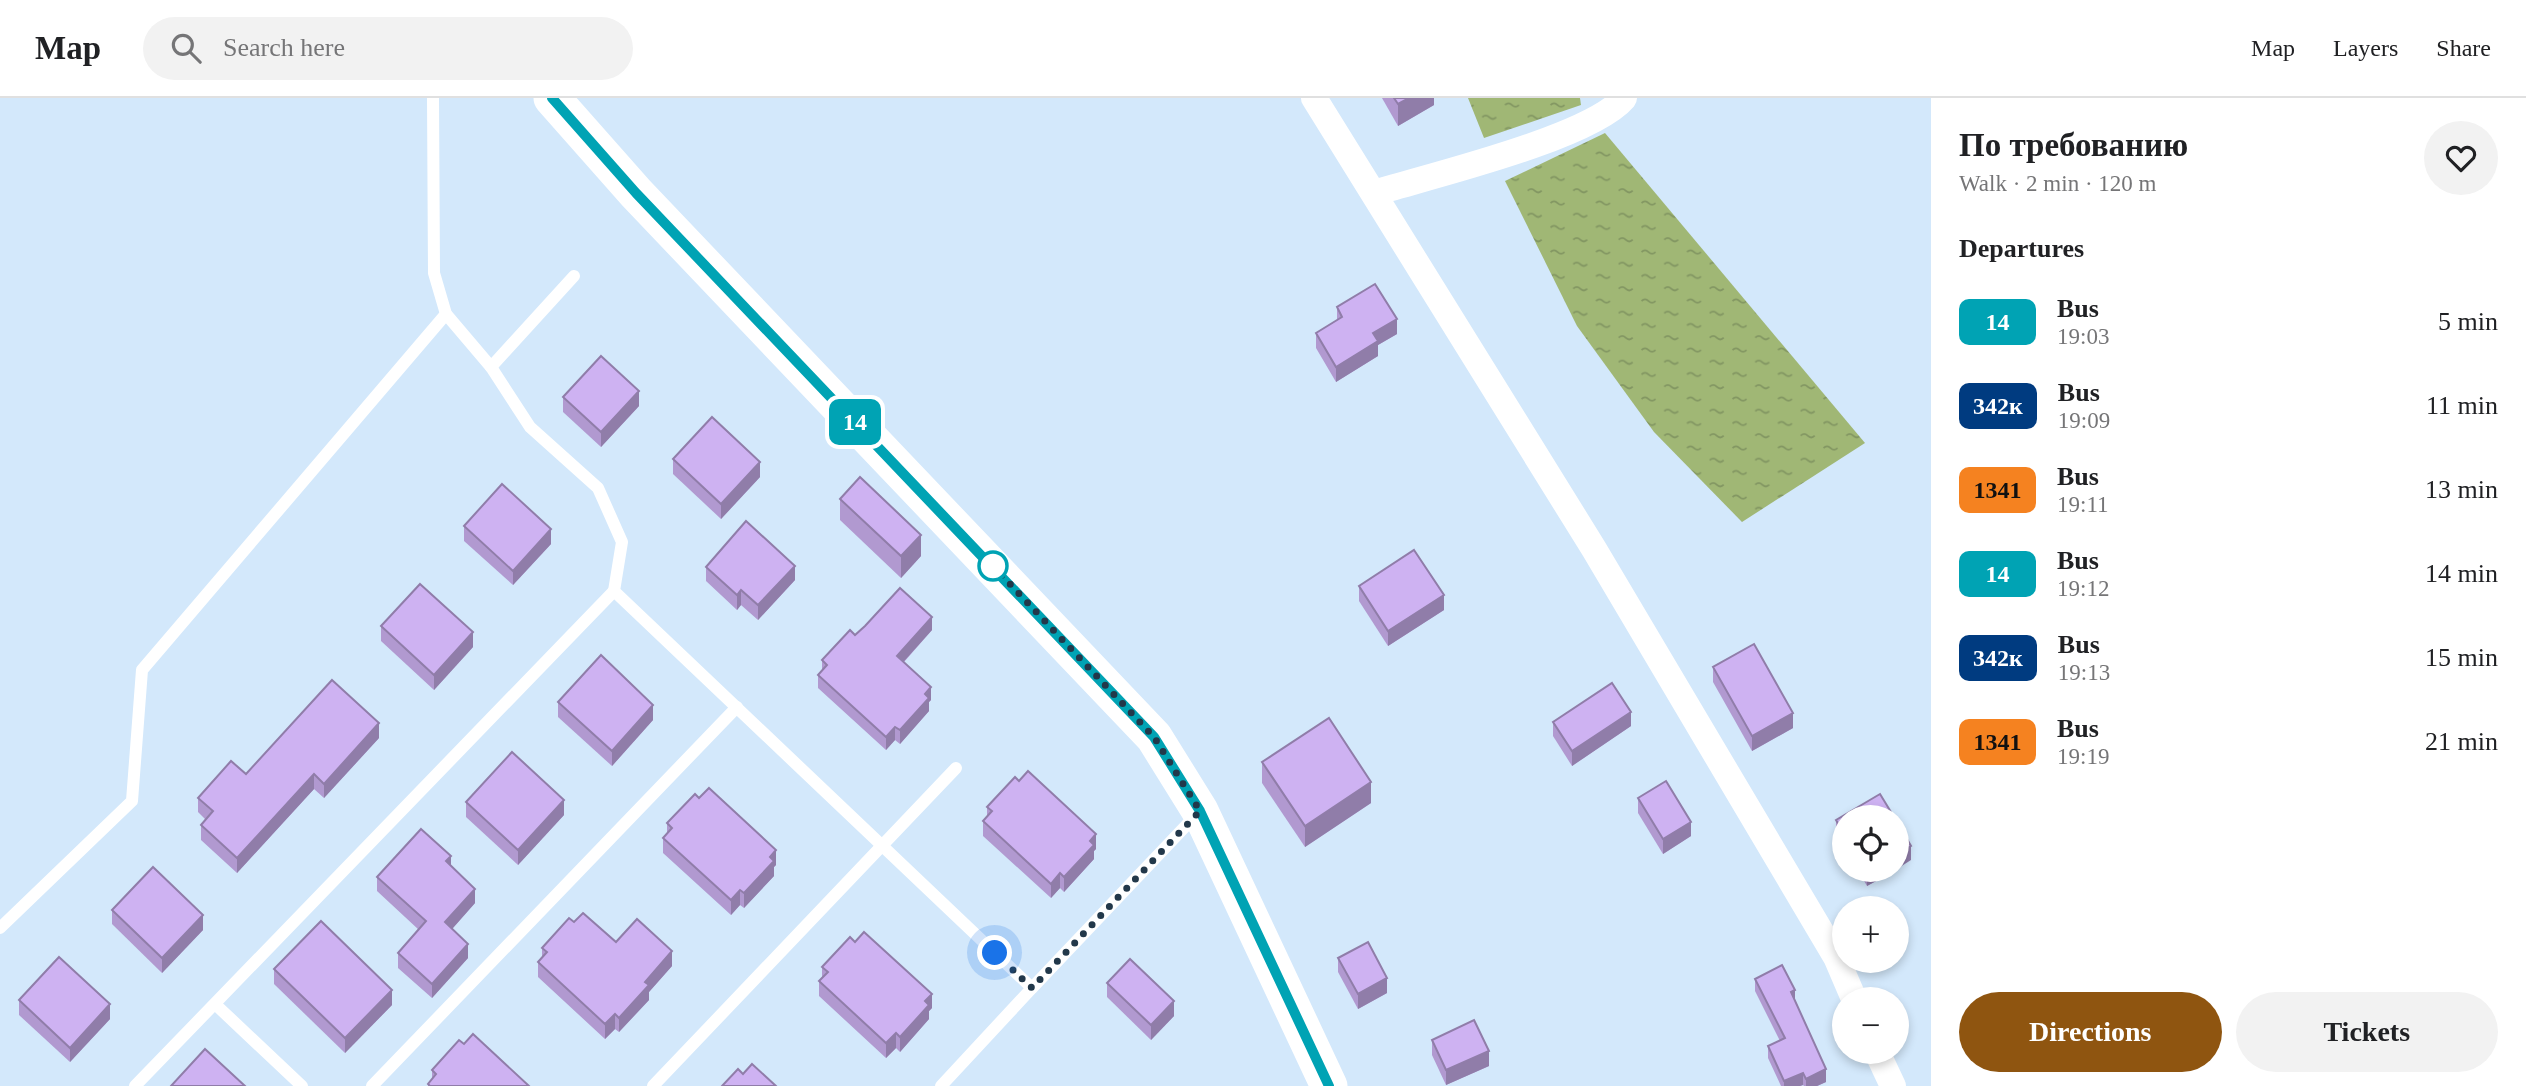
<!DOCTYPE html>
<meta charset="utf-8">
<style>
body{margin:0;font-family:Georgia,serif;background:#f2f2f2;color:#202124;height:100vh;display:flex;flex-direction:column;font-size:26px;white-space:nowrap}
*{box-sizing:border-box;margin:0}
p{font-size:23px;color:#757577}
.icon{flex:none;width:38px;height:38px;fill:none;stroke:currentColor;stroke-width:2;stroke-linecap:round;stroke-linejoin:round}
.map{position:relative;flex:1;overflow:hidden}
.sheet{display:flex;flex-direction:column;background:#fff;width:595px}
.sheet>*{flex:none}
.badge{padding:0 14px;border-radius:10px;font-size:24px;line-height:46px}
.controls{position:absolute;left:1832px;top:707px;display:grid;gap:14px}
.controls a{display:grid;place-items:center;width:77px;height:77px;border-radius:50%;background:#fff;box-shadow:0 4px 10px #0003;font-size:35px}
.you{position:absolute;width:35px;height:35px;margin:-18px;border:5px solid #fff;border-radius:50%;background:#1a73e8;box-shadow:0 0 0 10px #1a73e833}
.map>.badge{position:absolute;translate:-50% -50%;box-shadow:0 0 0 4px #fff}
h2{padding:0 28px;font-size:26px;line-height:63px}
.round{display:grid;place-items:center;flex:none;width:74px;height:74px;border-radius:37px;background:#f2f2f2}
.head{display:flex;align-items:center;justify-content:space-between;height:119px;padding:0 28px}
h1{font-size:33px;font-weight:700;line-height:52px}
.primary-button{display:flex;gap:14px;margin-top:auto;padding:14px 28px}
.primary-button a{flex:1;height:80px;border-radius:42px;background:#8f5510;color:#fff;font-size:28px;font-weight:700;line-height:80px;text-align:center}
.primary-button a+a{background:#f2f2f2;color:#202124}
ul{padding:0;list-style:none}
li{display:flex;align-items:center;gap:21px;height:84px;padding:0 28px}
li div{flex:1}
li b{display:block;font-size:26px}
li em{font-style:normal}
li .badge{min-width:77px;font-weight:700;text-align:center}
header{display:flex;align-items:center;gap:42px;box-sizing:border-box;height:98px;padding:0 35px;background:#fff;border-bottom:2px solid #e0e0e0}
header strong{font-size:33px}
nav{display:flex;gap:38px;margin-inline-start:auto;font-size:24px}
.search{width:490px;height:63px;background:#f2f2f2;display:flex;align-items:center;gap:18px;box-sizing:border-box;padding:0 24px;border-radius:38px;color:#757577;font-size:26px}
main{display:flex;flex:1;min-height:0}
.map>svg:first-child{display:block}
.water{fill:url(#water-ripples)}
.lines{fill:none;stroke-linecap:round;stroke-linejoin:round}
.lane{stroke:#fff;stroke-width:12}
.street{stroke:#fff;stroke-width:26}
.secondary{stroke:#fff;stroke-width:37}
.wall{fill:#b199d0}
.shaded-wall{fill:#907da9}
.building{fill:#ceb2f2;stroke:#907da9;stroke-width:2}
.line-casing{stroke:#fff;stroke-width:16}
.line{stroke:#00a3b4;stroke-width:10}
.walk{stroke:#22384a;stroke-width:7;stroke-dasharray:0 12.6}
.stop-dot{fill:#fff;stroke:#00a3b4;stroke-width:3.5}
</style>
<header>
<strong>Map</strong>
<div class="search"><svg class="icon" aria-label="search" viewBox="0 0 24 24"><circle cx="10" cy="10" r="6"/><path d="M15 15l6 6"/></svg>Search here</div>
<nav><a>Map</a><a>Layers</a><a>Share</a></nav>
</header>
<main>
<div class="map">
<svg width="1931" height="988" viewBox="0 0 1931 988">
<defs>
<pattern id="water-ripples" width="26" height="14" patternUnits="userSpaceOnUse" patternTransform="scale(1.75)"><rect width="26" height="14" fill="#a0b775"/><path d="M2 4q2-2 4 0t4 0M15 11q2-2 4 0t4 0" fill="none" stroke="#829662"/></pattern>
</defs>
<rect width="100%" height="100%" fill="#d3e8fb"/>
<g class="water">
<path d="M1468 0H1580L1581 7 1484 40Z"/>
<path d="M1605 35 1865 345 1742 424 1654 334 1577 228 1505 83Z"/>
</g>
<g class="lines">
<g class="lane">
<path d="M433 0 434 175 446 216 491 269 530 329 598 390 622 444 614 493 1032 890 941 988"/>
<path d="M491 269 574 178"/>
<path d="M0 830 132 703 142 572 446 216"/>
<path d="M1032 890 1198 715"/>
<path d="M215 906 302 988"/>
<path d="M135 988 614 493"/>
<path d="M372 988 737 609"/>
<path d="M653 988 956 670"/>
</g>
<g class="street">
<path d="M1314 0 1594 451 1836 859 1854 901"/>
<path d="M1374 95C1430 78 1590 40 1624 0"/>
<path d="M1877 954 1893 988"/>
</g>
<path class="secondary" d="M552 0 636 95 1154 639 1200 713 1329 988"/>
</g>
<g class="wall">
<path d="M1382 0H1434V7L1398 28Z"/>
<path d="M1337 209 1397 236 1378 247V258L1336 284 1316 250V235L1337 222Z"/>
<path d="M563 299 639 308 601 349 563 314Z"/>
<path d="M673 361 760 379 721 421 673 376Z"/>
<path d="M840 401 921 458 901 480 840 422Z"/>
<path d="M464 428 551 446 513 487 464 443Z"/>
<path d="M706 469 795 482 758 522 741 507 737 512 706 483Z"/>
<path d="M1359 488 1444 512 1388 548 1359 503Z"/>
<path d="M381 528 473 549 434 592 381 543Z"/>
<path d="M932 532 904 564 931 602 929 604V613L900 646 895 642 886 652 818 590V577L822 572V562L855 537Z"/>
<path d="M1713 569 1793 630 1752 653 1713 584Z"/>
<path d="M558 604 653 622 612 668 558 619Z"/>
<path d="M1553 624 1631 628 1572 668 1553 638Z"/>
<path d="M379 640 324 700 314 691 237 775 201 742V727L206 722 198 714V700L246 676Z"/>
<path d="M1262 664 1371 705 1305 749 1262 685Z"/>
<path d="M699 700 776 767 774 769V778L744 810 740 807 731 817 663 755V740L667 736V725Z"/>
<path d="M1638 700 1691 738 1663 756 1638 715Z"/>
<path d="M466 704 564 717 518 767 466 719Z"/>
<path d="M987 709 1096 751 1094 753V761L1064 794 1060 790 1051 800 983 738V723L987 718Z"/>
<path d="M1844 719V750L1836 736V722Z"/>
<path d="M451 768 475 805 452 831 468 860 432 900 398 870V855L419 832 377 793V779Z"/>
<path d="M1858 772H1896L1867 788Z"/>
<path d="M112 812 203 832 162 875 112 826Z"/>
<path d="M574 824 616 844 672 868 649 894V902L619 934 615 931 605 941 538 879V864L542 859V850Z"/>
<path d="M1338 860 1387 895 1358 911 1338 874Z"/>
<path d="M822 869 932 910 929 913V921L900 954 896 950 886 960 819 898V883L822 879Z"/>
<path d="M274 871 392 907 345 955 274 886Z"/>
<path d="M1755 881 1795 903 1826 984 1817 988H1804L1803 987 1800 988H1781L1768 960V948L1780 943 1755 893Z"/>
<path d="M1107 885 1174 918 1151 942 1107 899Z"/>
<path d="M19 902 110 921 70 964 19 917Z"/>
<path d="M1432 942 1489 968 1446 987 1432 957Z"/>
<path d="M464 946 529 988H428V986L432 981V972Z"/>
</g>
<g class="shaded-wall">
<path d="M1409 0H1434V7L1398 28V6Z"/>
<path d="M1397 221V236L1378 247V258L1336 284V269L1373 235Z"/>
<path d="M639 293V308L601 349V334Z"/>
<path d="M760 364V379L721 421V406Z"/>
<path d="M551 431V446L513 487V473Z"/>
<path d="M921 437V458L901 480V458Z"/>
<path d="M795 468V482L758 522V507Z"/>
<path d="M741 492V507L737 512V497Z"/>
<path d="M1444 497V512L1388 548V533Z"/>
<path d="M932 519V532L897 571V558Z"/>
<path d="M473 534V549L434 592V577Z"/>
<path d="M931 589V602L929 604V613L900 646V632Z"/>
<path d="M653 607V622L612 668V653Z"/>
<path d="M1631 614V628L1572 668V653Z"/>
<path d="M1793 615V630L1752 653V638Z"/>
<path d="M379 625V640L324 700V686Z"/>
<path d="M895 629V642L886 652V639Z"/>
<path d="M314 676V691L237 775V760Z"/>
<path d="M1371 684V705L1305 749V728Z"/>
<path d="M564 702V717L518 767V752Z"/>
<path d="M1691 724V738L1663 756V741Z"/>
<path d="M1096 736V751L1094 753V761L1064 794V779L1090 743Z"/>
<path d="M1911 748V762L1897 771V756Z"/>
<path d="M776 752V767L774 769V778L744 810V795Z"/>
<path d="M451 758V773L446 763Z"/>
<path d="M1871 772H1896L1867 788V774Z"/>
<path d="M1060 775V790L1051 800V786Z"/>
<path d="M475 791V805L445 839V824Z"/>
<path d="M740 792V807L731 817V802Z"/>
<path d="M203 817V832L162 875V860Z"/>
<path d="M468 846V860L432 900V886Z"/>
<path d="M672 853V868L649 894V902L619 934V920L645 884Z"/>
<path d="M1387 880V895L1358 911V896Z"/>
<path d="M392 892V907L345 955V940Z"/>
<path d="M1795 892V904L1791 894Z"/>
<path d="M932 896V910L929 913V921L900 954V939L925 903Z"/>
<path d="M1174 903V918L1151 942V927Z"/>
<path d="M110 906V921L70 964V950Z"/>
<path d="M615 916V931L605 941V926Z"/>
<path d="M896 935V950L886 960V945Z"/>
<path d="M1489 953V968L1446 987V972Z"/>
<path d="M1826 971V984L1817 988H1806V981Z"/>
<path d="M1803 975V987L1800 988H1784V983Z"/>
</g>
<g class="building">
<path d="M1394 0H1409L1398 6Z"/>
<path d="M1375 186 1397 221 1373 235 1378 243 1336 269 1316 235 1342 219 1337 209Z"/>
<path d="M601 258 639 293 601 334 563 299Z"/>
<path d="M712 319 760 364 721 406 673 361Z"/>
<path d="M860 379 921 437 901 458 840 401Z"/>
<path d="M502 386 551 431 513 473 464 428Z"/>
<path d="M746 423 795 468 758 507 741 492 737 497 706 469Z"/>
<path d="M1414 452 1444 497 1388 533 1359 488Z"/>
<path d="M420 486 473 534 434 577 381 528Z"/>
<path d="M900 490 932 519 897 558 931 589 925 596 929 600 900 632 895 629 886 639 818 577 827 567 822 562 850 532 855 537 865 528Z"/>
<path d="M1754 546 1793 615 1752 638 1713 569Z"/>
<path d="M601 557 653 607 612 653 558 604Z"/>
<path d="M332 582 379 625 324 686 314 676 237 760 201 727 213 713 198 700 231 663 246 676Z"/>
<path d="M1612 585 1631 614 1572 653 1553 624Z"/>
<path d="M1329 620 1371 684 1305 728 1262 664Z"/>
<path d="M512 654 564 702 518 752 466 704Z"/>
<path d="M1028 673 1096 736 1090 743 1094 747 1064 779 1060 775 1051 786 983 723 992 713 987 709 1015 679 1019 683Z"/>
<path d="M1666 683 1691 724 1663 741 1638 700Z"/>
<path d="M709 690 776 752 770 759 774 763 744 795 740 792 731 802 663 740 672 730 667 725 695 696 699 700Z"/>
<path d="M1880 696 1894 719H1844V735L1836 722Z"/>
<path d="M1897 724 1911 748 1897 756Z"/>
<path d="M421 731 451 758 446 763 475 791 445 824 468 846 432 886 398 855 426 823 377 779Z"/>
<path d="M153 769 203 817 162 860 112 812Z"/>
<path d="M583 815 616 844 637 821 672 853 645 884 649 887 619 920 615 916 605 926 538 864 547 854 542 850 569 820 574 824Z"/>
<path d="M321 823 392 892 345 940 274 871Z"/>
<path d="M864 834 932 896 925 903 929 907 900 939 896 935 886 945 819 883 828 874 822 869 850 839 855 844Z"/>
<path d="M1368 844 1387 880 1358 896 1338 860Z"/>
<path d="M59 859 110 906 70 950 19 902Z"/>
<path d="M1130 861 1174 903 1151 927 1107 885Z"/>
<path d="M1782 867 1795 892 1791 894 1826 971 1806 981 1803 975 1784 983 1768 948 1785 940 1755 881Z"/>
<path d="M1474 922 1489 953 1446 972 1432 942Z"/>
<path d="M473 936 529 988H430L428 986 436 976 432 972 459 942 464 946Z"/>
<path d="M205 951 245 988H171Z"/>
<path d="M752 966 776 988H722L738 971 743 976Z"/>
</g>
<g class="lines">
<g class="line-casing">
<path id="line" d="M552 0 636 95 1154 639 1200 713 1329 988"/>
</g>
<use href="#line" class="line"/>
<path class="walk" d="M993 468 1154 639 1200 713 1032 890 995 855"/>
</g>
<circle class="stop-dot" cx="993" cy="468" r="14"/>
</svg>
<div class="controls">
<a><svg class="icon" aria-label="locate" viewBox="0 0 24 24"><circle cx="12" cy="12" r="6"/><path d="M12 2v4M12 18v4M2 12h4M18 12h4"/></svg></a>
<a>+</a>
<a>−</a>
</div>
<div class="you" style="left:995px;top:855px"></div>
<b class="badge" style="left:855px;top:324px;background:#00a3b4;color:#fff">14</b>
</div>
<section class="sheet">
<div class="head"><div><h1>По требованию</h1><p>Walk · 2 min · 120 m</p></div><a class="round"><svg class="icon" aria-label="heart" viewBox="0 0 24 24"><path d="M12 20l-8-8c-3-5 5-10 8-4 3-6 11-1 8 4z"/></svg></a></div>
<h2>Departures</h2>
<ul>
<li><span class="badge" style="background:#00a3b4;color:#fff">14</span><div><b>Bus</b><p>19:03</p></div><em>5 min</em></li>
<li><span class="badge" style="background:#003b80;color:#fff">342к</span><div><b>Bus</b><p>19:09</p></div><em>11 min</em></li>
<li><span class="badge" style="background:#f58220;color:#111">1341</span><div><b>Bus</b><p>19:11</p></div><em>13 min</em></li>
<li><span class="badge" style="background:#00a3b4;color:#fff">14</span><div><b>Bus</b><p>19:12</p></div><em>14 min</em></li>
<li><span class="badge" style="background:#003b80;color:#fff">342к</span><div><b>Bus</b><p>19:13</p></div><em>15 min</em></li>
<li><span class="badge" style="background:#f58220;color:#111">1341</span><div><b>Bus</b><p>19:19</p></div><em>21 min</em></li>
</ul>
<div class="primary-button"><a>Directions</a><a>Tickets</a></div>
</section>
</main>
